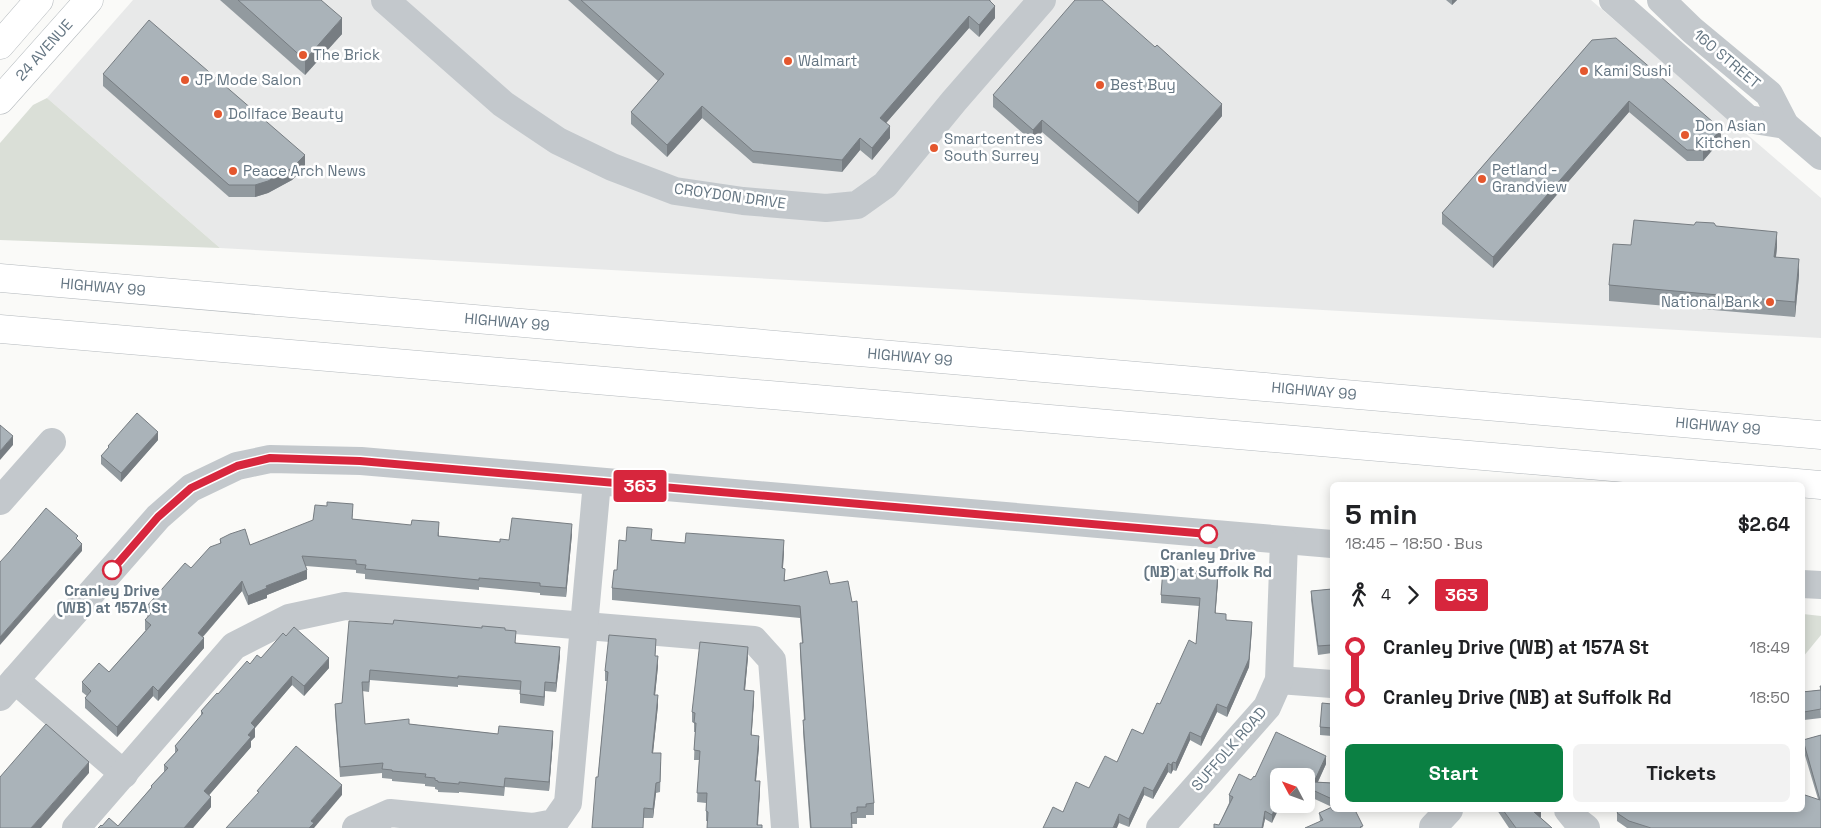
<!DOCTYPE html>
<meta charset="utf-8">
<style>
body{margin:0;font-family:"Space Grotesk",sans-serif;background:#f2f2f2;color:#202124;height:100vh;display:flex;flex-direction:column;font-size:19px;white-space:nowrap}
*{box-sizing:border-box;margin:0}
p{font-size:16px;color:#757577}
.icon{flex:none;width:28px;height:28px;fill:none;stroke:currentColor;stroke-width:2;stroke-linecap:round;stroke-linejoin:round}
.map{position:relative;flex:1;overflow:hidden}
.details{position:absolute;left:1330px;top:482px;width:475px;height:330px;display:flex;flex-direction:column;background:#fff;border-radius:8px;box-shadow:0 2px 12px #0003}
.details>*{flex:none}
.badge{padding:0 10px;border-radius:4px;font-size:18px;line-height:32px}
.needle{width:32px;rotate:311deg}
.tools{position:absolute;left:1270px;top:768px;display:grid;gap:10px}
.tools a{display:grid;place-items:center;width:45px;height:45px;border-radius:8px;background:#fff;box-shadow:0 2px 12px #0003;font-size:25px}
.map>.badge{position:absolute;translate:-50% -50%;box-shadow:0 0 0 2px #fff}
.legs{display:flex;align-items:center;gap:8px;height:55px;padding:0 15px;font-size:16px}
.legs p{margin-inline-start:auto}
.summary{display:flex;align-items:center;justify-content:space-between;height:85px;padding:0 15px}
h1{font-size:28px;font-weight:700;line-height:38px}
.button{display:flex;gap:10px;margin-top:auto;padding:10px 15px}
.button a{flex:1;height:58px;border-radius:8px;background:#0b8043;color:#fff;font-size:20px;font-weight:700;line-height:58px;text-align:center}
.button a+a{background:#f2f2f2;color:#202124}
ul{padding:0 15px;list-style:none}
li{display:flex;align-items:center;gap:18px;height:50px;font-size:19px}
li i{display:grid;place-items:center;width:8px;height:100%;margin:0 6px;background:currentColor}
li i::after{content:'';width:12px;height:12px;margin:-6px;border:4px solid;border-radius:50%;background:#fff}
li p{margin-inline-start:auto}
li:first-child i{background:linear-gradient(#0000 50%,currentColor 0)}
li:last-child i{background:linear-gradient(currentColor 50%,#0000 0)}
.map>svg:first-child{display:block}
.built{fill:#e8e9e9}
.green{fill:#dadfd7}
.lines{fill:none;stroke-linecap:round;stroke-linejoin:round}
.major-casing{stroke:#b5babe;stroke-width:29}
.highway-casing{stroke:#b4b9bd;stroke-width:29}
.minor{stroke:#c3c8cc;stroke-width:28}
.major{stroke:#fff;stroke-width:28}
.highway{stroke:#fff;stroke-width:28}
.wall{fill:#929a9f}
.shaded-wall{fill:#777d82}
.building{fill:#aab3b9;stroke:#777d82}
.line-1-casing{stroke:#fff;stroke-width:11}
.line-1{stroke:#d7263d;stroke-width:8}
.poi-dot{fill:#e4572e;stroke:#fff;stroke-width:2}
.stop-1-dot{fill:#fff;stroke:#d7263d;stroke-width:2.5}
.labels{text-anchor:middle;stroke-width:5;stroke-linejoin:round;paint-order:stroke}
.street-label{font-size:15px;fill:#657683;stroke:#fff}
.poi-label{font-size:15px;fill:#657683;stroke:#fff;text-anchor:start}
.stop-label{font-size:15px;font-weight:bold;fill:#657683;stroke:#fff}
</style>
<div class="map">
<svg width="1821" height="828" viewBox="0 0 1821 828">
<rect width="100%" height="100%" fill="#fafaf8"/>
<path class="built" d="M133 0H1591L1821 198V338L220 248 47 98Z"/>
<g class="green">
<path d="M47 98 220 248 0 240V143L33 105Z"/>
<path d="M1803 614 1821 616V635L1803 657Z"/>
</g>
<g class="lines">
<g class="major-casing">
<g id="major">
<path d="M0 45 39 0"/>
<path d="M0 100 89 0"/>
</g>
</g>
<g class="highway-casing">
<g id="highway">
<path d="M0 278 1821 435"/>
<path d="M0 329 1821 485"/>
</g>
</g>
<g class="minor">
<path d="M385 0 503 104 558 141 612 167 675 191 743 201 826 208 857 205 885 185 954 101 1042 0"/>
<path d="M1613 0 1748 119 1785 125"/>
<path d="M1661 0 1692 30 1769 94 1785 125 1821 156"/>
<path d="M0 501 52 442"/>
<path d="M1802 584 1821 585"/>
<path d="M15 680 124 774"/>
<path d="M1279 680 1332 684"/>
<path d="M0 697 158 517 191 488 237 466 270 459 361 461 1332 544"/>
<path d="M1568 810 1577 821 1586 828"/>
<path d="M1433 827 1449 810"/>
<path d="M76 828 234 646 289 618 345 606 754 640 772 660 785 828"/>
<path d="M356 828 390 813 533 827 554 823 568 803 597 482"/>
<path d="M1160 828 1267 707 1279 680 1284 541"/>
</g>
<use href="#major" class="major"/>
<use href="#highway" class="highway"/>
</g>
<g class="wall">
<path d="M220 0H321L342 34 305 75Z"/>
<path d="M568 0H991L990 1 995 18 979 37 969 28 886 123 890 138 872 160 860 150 842 172 753 163 702 118 667 157 631 124V112L658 81Z"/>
<path d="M1446 0H1457L1452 5Z"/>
<path d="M1592 40 1721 140 1703 161H1687L1629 112 1493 268 1442 224V213Z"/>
<path d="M103 74 305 167 292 180 268 193 255 197H229L103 86Z"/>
<path d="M993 95 1222 116 1138 214 1042 132 1033 142 993 107Z"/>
<path d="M1694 225 1716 226 1777 247 1776 257 1799 275 1795 317 1609 301V285L1631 245Z"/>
<path d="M158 440 121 482 101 464V456L108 449V446Z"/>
<path d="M353 514 352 519 439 532V536L500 542 509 540 572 534 566 597 540 595V593L479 587V590L365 579V574L356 573V570L306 566 307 579 267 595V598L248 605 242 591 203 637 204 648 158 701 153 696 117 737 85 708V698L87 696 82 692V682L109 672 146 630H145V620L148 617 147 616V606L191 568 220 543V539L250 545Z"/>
<path d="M652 540 784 551 783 568 785 581 827 571 874 803V815H866V818H857V824H852V828H810L803 732V720H804L800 654V643H802L800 618 612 600V588L617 570Z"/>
<path d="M1218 581 1215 613 1226 620 1252 630 1249 667 1227 717 1217 712 1201 746 1190 740 1176 771 1173 770 1171 774 1168 772 1153 799 1144 795 1129 827 1119 823 1063 812 1117 762 1143 734 1160 704 1196 644 1199 606 1161 603V595Z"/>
<path d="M1332 589V653L1318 655 1311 600V591Z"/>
<path d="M393 624 505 630 516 643 560 656 556 692 545 691 544 706 520 703V690L458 685V687L370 680 369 692 362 691 365 724H409L553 740 549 791 505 787 504 796 459 792V793L438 792V790L435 789V787L425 786V784L392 781V779L382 778V773L340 777 335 713V704L342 703Z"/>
<path d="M656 649 655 656 658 666 655 695 658 705 653 753 661 763 660 792 656 793 653 818H644L598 777 607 681H605V671Z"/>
<path d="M748 657 745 690 754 701 751 735 759 746 756 781 760 791 758 825 706 821V803L697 802 699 760H694L695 732H694V723L692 722V712Z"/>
<path d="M261 658 329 668 304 696 292 685 255 728V737L251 741V747L209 795 211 807 193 828 102 826H118L151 788V786L164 772V765L175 753V746L201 716V711L250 664Z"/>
<path d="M1820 686 1821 718 1804 720 1802 712V692L1820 690Z"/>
<path d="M1332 704V736L1320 735V727Z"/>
<path d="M1821 735V828H1627L1617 821V813L1818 799 1803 749V740Z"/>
<path d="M1326 764 1318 782 1332 783V810L1363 828 1320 821 1319 813 1332 807 1306 795V776H1279L1272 823 1265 819 1263 828H1214L1219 825 1229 803V795L1251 780 1255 777Z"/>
<path d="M1497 810H1541V817H1540L1552 828H1509Z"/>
</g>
<g class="shaded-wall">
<path d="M1452 0H1457L1452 5Z"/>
<path d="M995 6V18L979 37V25Z"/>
<path d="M969 16V28L880 130V118Z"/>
<path d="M342 18V34L305 75V60Z"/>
<path d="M1629 101V112L1493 268V257Z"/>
<path d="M1222 104V116L1138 214V202Z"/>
<path d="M702 106V118L667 157V145Z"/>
<path d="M1042 120V132L1033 142V130Z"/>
<path d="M890 126V138L872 160V148Z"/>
<path d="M1721 129V140L1703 161V150Z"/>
<path d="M860 138V150L842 172V160Z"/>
<path d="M305 155V167L292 180 268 193 255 197V185Z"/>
<path d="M1777 232V247L1774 273V257Z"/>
<path d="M1799 259V275L1795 317V302Z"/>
<path d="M158 432V440L121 482V473Z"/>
<path d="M13 436V445L0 460V451Z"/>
<path d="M572 524V534L566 597V588Z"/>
<path d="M784 540V551L782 580V568Z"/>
<path d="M82 544V551L0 645V637Z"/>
<path d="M307 570V579L267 595V598L248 605V596L266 586Z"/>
<path d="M1218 573V581L1215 621V613Z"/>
<path d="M242 581V591L198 642V633Z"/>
<path d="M1252 622 1249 667 1227 717V708Z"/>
<path d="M204 638V648L158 701V691Z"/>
<path d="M560 647V656L556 692V683Z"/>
<path d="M748 647V657L744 700V690Z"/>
<path d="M658 656V666L654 705V695Z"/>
<path d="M329 658V668L304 696V686Z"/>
<path d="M292 676V685L255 728V737L251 741V747L204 801V791L248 735 251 723Z"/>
<path d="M545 682V691L544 706V697Z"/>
<path d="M153 686V696L117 737V727Z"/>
<path d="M754 691V701L751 745V735Z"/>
<path d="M658 695V705L652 762V753Z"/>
<path d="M1217 704V712L1201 746V737Z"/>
<path d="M553 731V740L549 791V782Z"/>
<path d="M1190 732V740L1176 771V763Z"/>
<path d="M759 736V746L755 791V781Z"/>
<path d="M1326 756V764L1314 790V782Z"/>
<path d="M89 762V773L41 828H31Z"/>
<path d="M1173 762V770L1171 774V765Z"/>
<path d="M1168 763V772L1153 799V791Z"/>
<path d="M760 781V791L757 828Z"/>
<path d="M656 783V793L653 818V809Z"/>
<path d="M342 785V795L314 828H309L311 821Z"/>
<path d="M1144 787V795L1129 827V819Z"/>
<path d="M211 797V807L193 828H184Z"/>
<path d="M1279 801V804H1281L1272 823V815Z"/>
<path d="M1538 810H1541V817L1534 821V812Z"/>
<path d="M1265 811V819L1263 828H1262Z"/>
<path d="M1119 814V823L1117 828H1113Z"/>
</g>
<g class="building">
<path d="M238 0H321L342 18 305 60Z"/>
<path d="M581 0H989L995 6 979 25 969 16 880 118 890 126 872 148 860 138 842 160 753 151 702 106 667 145 631 112 664 74Z"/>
<path d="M1075 0H1102L1155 47 1157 45 1222 104 1138 202 1042 120 1033 130 993 95Z"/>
<path d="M149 20 305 155 292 168 268 181 255 185H229L103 74Z"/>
<path d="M1616 38 1721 129 1703 150H1687L1629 101 1493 257 1442 213 1592 40Z"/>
<path d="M1634 220 1694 225 1696 222 1714 223 1716 226 1777 232 1774 257 1799 259 1795 302 1609 285 1613 244 1631 245Z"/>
<path d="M137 413 158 432 121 473 101 456 109 447 108 446Z"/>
<path d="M0 425 13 436 0 451Z"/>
<path d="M327 502 353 504 352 519 411 525 412 520 439 522 438 536 500 542V539L509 540 512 518 572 524 566 588 540 586V583L479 578V580L365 569 366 565 356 564V560L302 556 307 570 266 586 267 588 248 596 242 581 198 633 204 638 158 691 153 686 117 727 85 698 91 691 82 682 99 663 109 672 151 625 145 620 153 611 147 606 185 563 191 568 210 547 221 543 220 539 230 534 245 529 250 545 313 520 315 505 327 506Z"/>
<path d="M46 508 78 536 76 538 82 544 0 637V562L10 551Z"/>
<path d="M627 527 652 529 651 540 685 543 686 533 784 540 782 568 785 569 784 581 827 571 830 584 848 581 852 602 857 601 874 803 866 804V807H857V812L851 813 852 828H811L803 720H805L800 643H803L800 606 612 588 614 570H617L619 540 626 541Z"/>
<path d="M1163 568 1218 573 1215 613 1226 614V620L1252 622 1249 659 1227 708 1217 704 1201 737 1190 732 1176 763 1173 762 1171 765 1168 763 1153 791 1144 787 1129 819 1119 814 1113 828H1043L1053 807 1063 812 1076 782 1089 788 1105 756 1117 762 1132 729 1143 734 1157 703 1160 704 1189 640 1196 644 1200 598 1161 595Z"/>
<path d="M1332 589V645L1318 646 1311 591Z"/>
<path d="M394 620 482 628V626L505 628V630L516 631 515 643 560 647 556 683 545 682 544 697 520 694 521 681 458 676V678L370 670 369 682H362L365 724 409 719V724L498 734 499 726 553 731 549 782 505 778 504 787 459 782V784L438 782V781L435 780V778L425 777 426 774 392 771V770L382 769 383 763 340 767 335 704 342 703 349 621 393 624Z"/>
<path d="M294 627 329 658 304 686 292 676 251 723 255 727 248 735 251 737 204 791 211 797 184 828H98L101 825 102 826 109 818 118 826 152 787 151 786 168 768 164 765 178 750 175 746 203 713 201 711 217 693 218 694 247 661 250 664 257 655 261 658 283 633 286 636Z"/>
<path d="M609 635 656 639 655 656H658L654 695H658L652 753H661L660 782 656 783 653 809 644 808 643 828H592L596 777H598L608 672 605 671Z"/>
<path d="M700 642 748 647 744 690 754 691 751 735 759 736 755 781H760L757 825H762V828H707L708 812 706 811 707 793H697L700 751 694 750 696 723H694L695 713 692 712Z"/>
<path d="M1820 686H1821V709L1804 712 1802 692 1821 690Z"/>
<path d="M1322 703 1332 704V728L1320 727Z"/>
<path d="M46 724 89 762 31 828H0V777Z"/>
<path d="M1276 732 1326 756 1314 782 1332 783V799L1306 787V776H1279V801L1272 815 1265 811 1262 828H1214V824L1219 825 1233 797 1229 795 1239 774 1251 780 1254 776 1255 777Z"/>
<path d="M1821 735V828H1651L1629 821 1617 813 1619 810H1802V794L1820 800 1803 740Z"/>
<path d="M296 746 342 785 311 821 314 823 309 828H226L259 792 257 791Z"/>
<path d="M1332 807V810H1355L1363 826 1360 827 1361 828H1305L1323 820 1319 813Z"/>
<path d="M1503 810H1538L1534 812 1552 828H1516Z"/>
</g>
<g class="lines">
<g class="line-1-casing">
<path id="line-1" d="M112 570 158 517 191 488 237 466 270 458 360 461 1208 534"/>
</g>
<use href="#line-1" class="line-1"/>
</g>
<g class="poi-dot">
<circle cx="303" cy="55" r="5"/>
<circle cx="788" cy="61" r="5"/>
<circle cx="1584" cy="71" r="5"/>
<circle cx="185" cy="80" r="5"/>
<circle cx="1100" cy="85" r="5"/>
<circle cx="218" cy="114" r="5"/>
<circle cx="1685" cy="135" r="5"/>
<circle cx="934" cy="148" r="5"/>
<circle cx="233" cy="171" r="5"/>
<circle cx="1482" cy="179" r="5"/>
<circle cx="1770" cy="302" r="5"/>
</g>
<g class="stop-1-dot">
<circle cx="1208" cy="534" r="9"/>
<circle cx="112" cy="570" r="9"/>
</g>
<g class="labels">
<g class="street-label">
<text transform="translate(44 50) rotate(-48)" y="5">24 AVENUE</text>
<text transform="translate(1727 59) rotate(40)" y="5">160 STREET</text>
<text transform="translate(730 196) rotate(8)" y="5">CROYDON DRIVE</text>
<text transform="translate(103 287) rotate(5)" y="5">HIGHWAY 99</text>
<text transform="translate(507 322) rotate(5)" y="5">HIGHWAY 99</text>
<text transform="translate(910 357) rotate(5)" y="5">HIGHWAY 99</text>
<text transform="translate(1314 391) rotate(5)" y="5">HIGHWAY 99</text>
<text transform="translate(1718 426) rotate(5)" y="5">HIGHWAY 99</text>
<text transform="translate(1229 749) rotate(-49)" y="5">SUFFOLK ROAD</text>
</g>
<g class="poi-label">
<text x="313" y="60">The Brick</text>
<text x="798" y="66">Walmart</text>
<text x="1594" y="76">Kami Sushi</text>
<text x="195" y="85">JP Mode Salon</text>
<text x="1110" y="90">Best Buy</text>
<text x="228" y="119">Dollface Beauty</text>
<text x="1695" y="131">Don Asian<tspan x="1695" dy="17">Kitchen</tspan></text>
<text x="944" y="144">Smartcentres<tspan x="944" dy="17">South Surrey</tspan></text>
<text x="1492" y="175">Petland -<tspan x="1492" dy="17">Grandview</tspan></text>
<text x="243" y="176">Peace Arch News</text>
<text x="1760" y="307" text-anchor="end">National Bank</text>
</g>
<g class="stop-label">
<text x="1208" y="560">Cranley Drive<tspan x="1208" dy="17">(NB) at Suffolk Rd</tspan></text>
<text x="112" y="596">Cranley Drive<tspan x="112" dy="17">(WB) at 157A St</tspan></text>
</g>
</g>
</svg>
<div class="tools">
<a><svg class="needle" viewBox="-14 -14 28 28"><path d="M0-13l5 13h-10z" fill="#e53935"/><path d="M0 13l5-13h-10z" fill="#757577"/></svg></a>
</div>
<b class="badge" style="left:640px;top:486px;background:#d7263d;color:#fff">363</b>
<section class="details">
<div class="summary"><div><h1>5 min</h1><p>18:45 – 18:50 · Bus</p></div><b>$2.64</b></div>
<div class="legs"><svg class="icon" aria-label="walk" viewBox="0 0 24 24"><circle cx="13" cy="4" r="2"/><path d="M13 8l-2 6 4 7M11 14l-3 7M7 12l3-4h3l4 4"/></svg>4<svg class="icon" aria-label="forward" viewBox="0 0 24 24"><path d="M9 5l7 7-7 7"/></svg><b class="badge" style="background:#d7263d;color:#fff">363</b></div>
<ul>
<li><i style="color:#d7263d"></i><b>Cranley Drive (WB) at 157A St</b><p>18:49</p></li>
<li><i style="color:#d7263d"></i><b>Cranley Drive (NB) at Suffolk Rd</b><p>18:50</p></li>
</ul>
<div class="button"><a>Start</a><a>Tickets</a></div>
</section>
</div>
